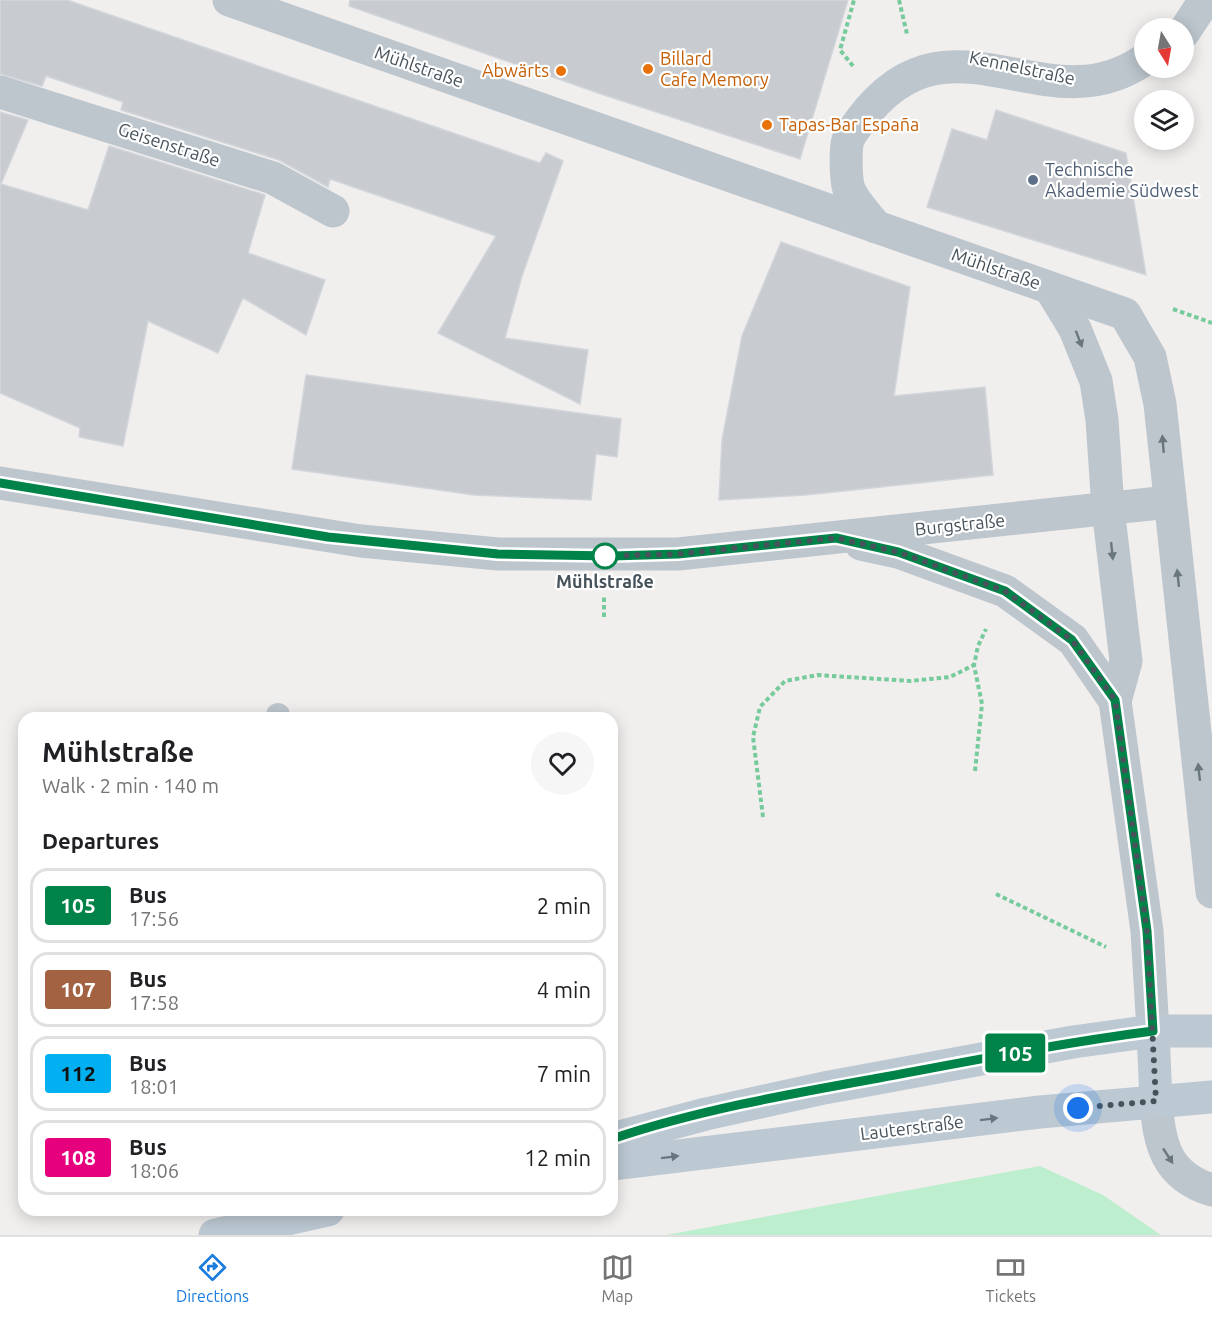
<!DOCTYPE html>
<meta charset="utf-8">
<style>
body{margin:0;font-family:Ubuntu,sans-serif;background:#f6f6f6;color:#202124;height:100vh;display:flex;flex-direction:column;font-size:22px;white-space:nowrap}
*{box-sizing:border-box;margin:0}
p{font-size:20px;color:#757577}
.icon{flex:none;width:33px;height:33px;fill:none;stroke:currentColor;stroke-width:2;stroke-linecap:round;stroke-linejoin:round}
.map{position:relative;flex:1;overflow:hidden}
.drawer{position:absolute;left:18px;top:712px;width:600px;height:504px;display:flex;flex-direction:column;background:#fff;border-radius:18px;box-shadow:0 3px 15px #0003}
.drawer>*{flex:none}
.badge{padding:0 12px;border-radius:4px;font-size:21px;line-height:39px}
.needle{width:39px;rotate:169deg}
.controls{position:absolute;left:1134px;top:18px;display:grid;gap:12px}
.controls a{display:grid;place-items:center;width:60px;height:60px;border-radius:50%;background:#fff;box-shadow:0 3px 15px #0003;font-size:30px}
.you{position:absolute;width:30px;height:30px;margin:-15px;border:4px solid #fff;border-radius:50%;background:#1a73e8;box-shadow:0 0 0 9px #1a73e833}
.map>.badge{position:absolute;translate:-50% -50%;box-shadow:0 0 0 3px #fff}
h2{padding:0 24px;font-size:22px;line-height:54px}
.round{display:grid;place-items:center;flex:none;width:63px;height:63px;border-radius:32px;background:#f6f6f6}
.overview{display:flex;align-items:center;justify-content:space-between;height:102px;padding:0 24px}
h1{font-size:28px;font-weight:700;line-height:45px}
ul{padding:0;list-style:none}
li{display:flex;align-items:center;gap:18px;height:75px;margin:0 12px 9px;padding:0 12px;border:3px solid #e0e0e0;border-radius:18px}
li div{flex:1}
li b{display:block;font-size:22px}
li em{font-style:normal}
li .badge{min-width:66px;font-weight:700;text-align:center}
.dock{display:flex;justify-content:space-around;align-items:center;height:84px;border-top:2px solid #e0e0e0;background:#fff;font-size:16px;color:#757577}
.dock a{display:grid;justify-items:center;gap:3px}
.dock .selected{color:#1c7cdd}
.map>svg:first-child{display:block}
.green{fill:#bdeecd}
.building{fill:#c8ccd1;stroke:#d2d5da;stroke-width:1.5}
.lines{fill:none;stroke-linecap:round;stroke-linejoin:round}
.path{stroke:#76cb9c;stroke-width:4;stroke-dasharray:4.5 3;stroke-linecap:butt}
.service{stroke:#bdc6cd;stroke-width:24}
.minor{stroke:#bdc6cd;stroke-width:33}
.tertiary{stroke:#bdc6cd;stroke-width:33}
.secondary{stroke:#bcc8d2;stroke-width:33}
.oneway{fill:#6a767d}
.oneway2{fill:#6a767f}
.line-casing{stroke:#fff;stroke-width:14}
.line{stroke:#008349;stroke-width:9}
.walk{stroke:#47535b;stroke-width:6;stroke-dasharray:0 10.8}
.food-dot{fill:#e8710a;stroke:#fff;stroke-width:2}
.service-dot{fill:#5c6f8a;stroke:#fff;stroke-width:2}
.stop-dot{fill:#fff;stroke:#008349;stroke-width:3}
.labels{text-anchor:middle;stroke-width:4.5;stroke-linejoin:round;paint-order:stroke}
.food-label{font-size:18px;fill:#c56008;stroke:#fff;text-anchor:start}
.street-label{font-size:18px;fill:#47535b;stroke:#fff}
.service-label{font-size:18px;fill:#4e5e75;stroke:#fff;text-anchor:start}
.stop-label{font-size:18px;font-weight:bold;fill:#47535b;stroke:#fff}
</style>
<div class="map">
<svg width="1212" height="1235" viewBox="0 0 1212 1235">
<rect width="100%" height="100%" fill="#f1eeee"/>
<path class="green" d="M1040 1166 1103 1195 1161 1235H666Z"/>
<g class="building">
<path d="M0 0H67L540 163 546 153 563 161 522 276 505 338 588 350 580 404 438 333 496 236 330 179 328 187 279 160 121 110 123 102 46 76 42 86 0 74Z"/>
<path d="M350 0H848L800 159 604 95 349 6Z"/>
<path d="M996 110 1126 153 1146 275 927 207 952 129 987 140Z"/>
<path d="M0 112 28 120 1 184 88 210 109 146 265 195 248 253 325 280 306 335 243 298 218 353 148 321 123 446 79 437 80 428 0 393Z"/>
<path d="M781 242 910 287 894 396 985 387 993 475 806 495 719 500 722 440 742 336Z"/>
<path d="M306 375 621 419 617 457 596 454 591 500 474 495 292 469Z"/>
</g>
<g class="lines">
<g class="path">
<path d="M899 0 907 34"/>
<path d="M853 66 840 50 854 0"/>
<path d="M1173 309 1212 323"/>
<path d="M604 617V597"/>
<path d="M975 771 982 704 974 665 978 646 986 629"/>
<path d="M763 817 753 737 760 707 785 681 818 675 910 681 950 677 974 665"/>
<path d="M996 894 1106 947"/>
</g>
<path class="service" d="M278 715V718"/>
<g class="minor">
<path d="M229 0 1125 314 1150 357 1160 404 1212 892"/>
<path d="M1184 32 1205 0"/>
<path d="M0 92 273 178 333 211"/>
<path d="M876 227C868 216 851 199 848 186 846 175 845 150 848 140 850 134 856 127 860 121 949 0 1044 129 1144 60"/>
<path d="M1050 288 1075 329 1096 381 1102 420 1108 508 1126 661 1115 701"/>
<path d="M0 483 361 541 498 554H678L1169 502"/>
<path d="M861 544 898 552 1005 591 1073 640 1115 701 1147 931 1153 1031"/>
</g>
<path class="tertiary" d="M1156 1101C1159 1144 1166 1176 1212 1190"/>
<g class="secondary">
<path d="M1153 1031 1156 1101"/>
<path d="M612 1139 706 1114 824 1088 1073 1042 1153 1031H1212"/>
<path d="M612 1164 1040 1112 1212 1097"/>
<path d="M215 1235 328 1210"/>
</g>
</g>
<defs><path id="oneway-solid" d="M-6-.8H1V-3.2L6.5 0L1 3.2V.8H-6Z" transform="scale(1.5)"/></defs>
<g class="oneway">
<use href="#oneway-solid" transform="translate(1079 339) rotate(69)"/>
<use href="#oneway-solid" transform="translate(1163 444) rotate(-95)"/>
<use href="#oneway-solid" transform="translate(1112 551) rotate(84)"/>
<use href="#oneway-solid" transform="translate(1178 578) rotate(-96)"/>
<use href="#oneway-solid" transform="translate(1199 772) rotate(-96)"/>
<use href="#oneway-solid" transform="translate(1168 1156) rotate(57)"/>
</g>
<g class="oneway2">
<use href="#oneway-solid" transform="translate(989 1119) rotate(-7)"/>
<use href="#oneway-solid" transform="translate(670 1157) rotate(-7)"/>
</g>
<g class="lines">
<g class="line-casing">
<path id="line" d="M0 483 328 537 498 554 612 556 678 554 836 538 898 552 1005 591 1072 640 1115 700 1147 931 1153 1031C1061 1043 970 1061 879 1078 790 1094 698 1110 612 1139"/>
</g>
<use href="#line" class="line"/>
<path class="walk" d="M605 556 678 554 836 538 898 552 1005 591 1072 640 1115 700 1147 931 1156 1101 1078 1108"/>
</g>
<g class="food-dot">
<circle cx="648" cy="69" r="6"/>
<circle cx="561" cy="71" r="6"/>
<circle cx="767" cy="125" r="6"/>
</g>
<circle class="service-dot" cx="1033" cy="180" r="6"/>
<circle class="stop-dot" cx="605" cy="556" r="12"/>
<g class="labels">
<g class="food-label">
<text x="660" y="65">Billard<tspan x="660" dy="21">Cafe Memory</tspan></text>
<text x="549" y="77" text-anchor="end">Abwärts</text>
<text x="779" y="131">Tapas-Bar España</text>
</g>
<g class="street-label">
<text transform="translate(419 67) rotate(19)" y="6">Mühlstraße</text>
<text transform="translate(1022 68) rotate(12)" y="6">Kennelstraße</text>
<text transform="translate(169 145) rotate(18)" y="6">Geisenstraße</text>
<text transform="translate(996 269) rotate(19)" y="6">Mühlstraße</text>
<text transform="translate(960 525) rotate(-6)" y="6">Burgstraße</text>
<text transform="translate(912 1128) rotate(-7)" y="6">Lauterstraße</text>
</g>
<g class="service-label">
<text x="1045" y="176">Technische<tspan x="1045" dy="21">Akademie Südwest</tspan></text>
</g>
<g class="stop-label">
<text x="605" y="588">Mühlstraße</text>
</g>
</g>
</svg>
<div class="controls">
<a><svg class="needle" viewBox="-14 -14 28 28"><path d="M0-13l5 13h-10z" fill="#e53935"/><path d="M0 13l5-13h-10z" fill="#757577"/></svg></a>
<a><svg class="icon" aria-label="layers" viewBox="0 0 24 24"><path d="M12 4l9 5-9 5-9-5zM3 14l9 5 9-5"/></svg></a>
</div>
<div class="you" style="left:1078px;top:1108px"></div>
<b class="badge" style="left:1015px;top:1053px;background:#008349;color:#fff">105</b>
<section class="drawer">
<div class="overview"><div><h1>Mühlstraße</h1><p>Walk · 2 min · 140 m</p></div><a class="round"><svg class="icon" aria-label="heart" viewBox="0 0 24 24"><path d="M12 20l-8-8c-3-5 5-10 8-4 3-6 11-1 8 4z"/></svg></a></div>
<h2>Departures</h2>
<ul>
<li><span class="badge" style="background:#008349;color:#fff">105</span><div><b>Bus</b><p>17:56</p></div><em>2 min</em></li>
<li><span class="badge" style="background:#a36343;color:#fff">107</span><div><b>Bus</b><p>17:58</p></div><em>4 min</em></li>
<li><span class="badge" style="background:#00b0f0;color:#111">112</span><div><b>Bus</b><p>18:01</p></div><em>7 min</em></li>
<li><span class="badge" style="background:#e6007e;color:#fff">108</span><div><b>Bus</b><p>18:06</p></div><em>12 min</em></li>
</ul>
</section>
</div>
<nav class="dock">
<a class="selected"><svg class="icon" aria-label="directions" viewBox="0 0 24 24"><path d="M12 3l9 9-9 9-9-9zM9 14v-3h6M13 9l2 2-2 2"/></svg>Directions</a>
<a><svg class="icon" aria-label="map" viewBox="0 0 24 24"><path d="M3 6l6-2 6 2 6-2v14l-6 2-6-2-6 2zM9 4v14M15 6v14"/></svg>Map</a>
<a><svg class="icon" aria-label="tickets" viewBox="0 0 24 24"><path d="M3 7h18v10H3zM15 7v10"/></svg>Tickets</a>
</nav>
